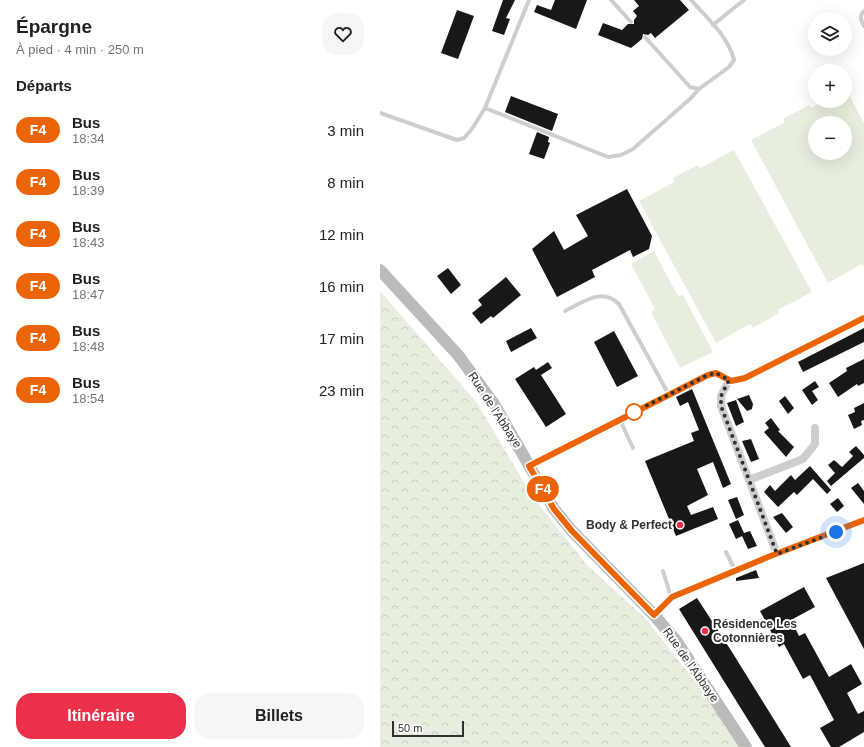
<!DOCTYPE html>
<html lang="fr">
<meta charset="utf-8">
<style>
body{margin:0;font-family:Arial,sans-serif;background:#f6f6f6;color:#202124;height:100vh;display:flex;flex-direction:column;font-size:15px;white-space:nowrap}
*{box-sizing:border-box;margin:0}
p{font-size:13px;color:#757577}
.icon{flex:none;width:22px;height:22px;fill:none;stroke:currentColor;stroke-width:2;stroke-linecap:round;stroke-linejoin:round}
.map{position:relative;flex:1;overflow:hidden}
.details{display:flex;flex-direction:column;background:#fff;width:380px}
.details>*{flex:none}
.badge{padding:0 8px;border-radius:13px;font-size:14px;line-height:26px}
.controls{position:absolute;left:428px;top:12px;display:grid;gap:8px}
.controls a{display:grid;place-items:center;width:44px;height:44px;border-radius:50%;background:#fff;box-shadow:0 4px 16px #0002;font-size:20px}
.scale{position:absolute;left:12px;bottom:10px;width:72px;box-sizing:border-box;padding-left:4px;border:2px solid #313131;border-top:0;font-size:11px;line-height:14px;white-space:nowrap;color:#313131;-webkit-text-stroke:3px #fff;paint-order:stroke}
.you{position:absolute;width:20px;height:20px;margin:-10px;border:3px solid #fff;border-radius:50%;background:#1a73e8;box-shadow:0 0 0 6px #1a73e833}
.map>.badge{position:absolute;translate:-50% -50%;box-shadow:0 0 0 2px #fff}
h2{padding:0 16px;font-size:15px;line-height:36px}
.round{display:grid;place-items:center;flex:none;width:42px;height:42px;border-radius:16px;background:#f6f6f6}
.summary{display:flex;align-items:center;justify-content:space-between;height:68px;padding:0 16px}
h1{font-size:19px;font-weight:800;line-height:30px}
.action{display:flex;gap:8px;margin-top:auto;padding:8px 16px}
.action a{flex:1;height:46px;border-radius:16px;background:#ec3049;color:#fff;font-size:16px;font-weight:800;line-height:46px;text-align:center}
.action a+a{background:#f6f6f6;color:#202124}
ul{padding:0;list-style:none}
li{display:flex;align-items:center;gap:12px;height:52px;padding:0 16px}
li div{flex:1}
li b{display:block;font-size:15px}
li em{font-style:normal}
li .badge{min-width:44px;font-weight:700;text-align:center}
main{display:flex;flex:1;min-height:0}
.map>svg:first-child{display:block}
.grass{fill:#e8eedf;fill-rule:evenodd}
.forest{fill:url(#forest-crowns)}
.building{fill:#181818}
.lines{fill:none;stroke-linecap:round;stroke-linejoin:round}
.lane{stroke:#cecece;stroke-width:4}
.street{stroke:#cecece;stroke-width:8}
.secondary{stroke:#bbb;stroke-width:12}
.line-casing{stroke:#fff;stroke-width:9}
.line{stroke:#ec6408;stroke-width:6}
.walk{stroke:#313131;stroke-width:4;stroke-dasharray:0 7.2}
.stop-dot{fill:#fff;stroke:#ec6408;stroke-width:2}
.poi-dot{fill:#ec3049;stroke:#fff;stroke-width:1.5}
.labels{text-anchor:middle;stroke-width:4;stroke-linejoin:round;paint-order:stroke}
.street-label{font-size:12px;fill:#313131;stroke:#fff}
.poi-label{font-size:12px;font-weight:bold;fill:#313131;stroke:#fff;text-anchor:end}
</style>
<main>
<section class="details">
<div class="summary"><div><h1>Épargne</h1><p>À pied · 4 min · 250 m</p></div><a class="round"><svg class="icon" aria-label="heart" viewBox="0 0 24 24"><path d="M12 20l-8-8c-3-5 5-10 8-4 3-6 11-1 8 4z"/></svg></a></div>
<h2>Départs</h2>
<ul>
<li><span class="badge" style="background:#ec6408;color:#fff">F4</span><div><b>Bus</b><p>18:34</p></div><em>3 min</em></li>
<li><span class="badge" style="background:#ec6408;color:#fff">F4</span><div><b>Bus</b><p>18:39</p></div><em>8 min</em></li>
<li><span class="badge" style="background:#ec6408;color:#fff">F4</span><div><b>Bus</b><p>18:43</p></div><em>12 min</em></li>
<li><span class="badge" style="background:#ec6408;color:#fff">F4</span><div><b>Bus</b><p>18:47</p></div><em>16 min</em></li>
<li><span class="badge" style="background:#ec6408;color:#fff">F4</span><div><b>Bus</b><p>18:48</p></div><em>17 min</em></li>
<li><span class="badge" style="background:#ec6408;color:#fff">F4</span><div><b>Bus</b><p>18:54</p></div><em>23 min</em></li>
</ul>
<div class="action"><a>Itinéraire</a><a>Billets</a></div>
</section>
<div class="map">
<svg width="484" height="747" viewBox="0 0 484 747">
<defs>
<pattern id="forest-crowns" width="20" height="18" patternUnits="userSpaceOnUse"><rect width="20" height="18" fill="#e8eedf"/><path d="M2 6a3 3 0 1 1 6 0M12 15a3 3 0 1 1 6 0" fill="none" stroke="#c7cdc0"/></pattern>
</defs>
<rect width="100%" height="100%" fill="#fff"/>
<g class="grass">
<path d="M466 89 484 123V267L482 264 448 283 371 140 405 122 403 119 429 105 431 108 444 101H465ZM435 123H465V153H435Z"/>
<path d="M354 150 432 292 398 310 399 313 373 328 370 324 336 343 259 201 294 182 293 178 318 165 320 168Z"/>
<path d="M274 251 298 296 303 295 333 352 300 368 271 312 275 309 251 264Z"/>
</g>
<path class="forest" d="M0 291 97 403 152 496 207 565 265 618 367 747H0Z"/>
<g class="building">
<path d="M123 0H135L126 18 130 19 124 35 112 31Z"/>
<path d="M175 0H207L196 29 154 12 157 5 171 10Z"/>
<path d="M254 0H300L309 10 275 38 271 33 268 35 263 34 262 39 251 48 218 35 223 23 242 30 248 24H254V20L257 16 253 11 259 6Z"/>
<path d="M77 10 94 16 78 59 61 53Z"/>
<path d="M131 96 178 114 172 131 125 112Z"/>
<path d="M157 132 169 137 168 142 170 143 164 159 149 154Z"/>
<path d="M247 189 272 236 269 249 253 257 250 250 212 270 215 277 177 297 152 249 174 231 184 250 208 236 196 215Z"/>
<path d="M68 268 81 285 71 294 57 276Z"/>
<path d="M126 277 141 295 113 318 111 316 101 324 92 313 102 305 98 300Z"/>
<path d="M151 328 157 338 131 352 126 341Z"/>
<path d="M484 328V342L423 372 418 362Z"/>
<path d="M234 331 258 376 237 387 214 342Z"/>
<path d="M484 359V383L478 386 477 384 458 397 449 383 467 371 466 368Z"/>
<path d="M168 362 172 368 161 375 186 414 166 427 135 379 154 367 156 370Z"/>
<path d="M435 381 439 387 432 391 438 400 432 405 422 390Z"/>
<path d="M312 389 351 484 343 488 333 462 317 469 328 495 307 506 311 515 333 507 338 519 296 536 265 461 314 441 311 433 319 430 308 402 300 406 296 397Z"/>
<path d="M369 395 373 404 372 409 367 411 357 399Z"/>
<path d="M405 396 414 408 408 414 399 401Z"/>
<path d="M356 400 364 422 356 426 347 403Z"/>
<path d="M484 403V420L481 421 482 425 474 429 468 415 475 412 474 408Z"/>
<path d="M391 418 400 430 398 431 414 447 406 457 384 432 389 428 385 423Z"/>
<path d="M371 439 379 459 371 462 362 441Z"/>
<path d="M476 446 484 455V458L451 486 447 481 455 473 448 465 454 460 462 467 473 456 469 452Z"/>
<path d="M430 466 451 490 447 494 433 479 417 495 414 492 398 507 384 492 390 485 395 491 411 475 415 480Z"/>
<path d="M478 483 484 491V504L471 488Z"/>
<path d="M357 497 364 515 356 519 348 500Z"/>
<path d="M458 498 464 506 457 512 450 504Z"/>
<path d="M402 513 413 527 406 533 393 517Z"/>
<path d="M358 520 364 533 370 531 377 546 368 549 362 536 356 539 349 524Z"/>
<path d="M484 563V649L446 578Z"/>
<path d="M376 570 379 578 356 581V578Z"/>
<path d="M424 587 435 607 411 620 419 636 425 633 449 677 471 664 482 684 467 693 478 714 484 711V732L459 747H451L440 728 454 720 430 675 423 679 404 644 399 647 380 611Z"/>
<path d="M317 598 352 652 411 747H385L299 609Z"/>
</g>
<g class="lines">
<g class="lane">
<path d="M231 0 251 22"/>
<path d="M484 11C479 16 481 20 484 26"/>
<path d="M333 25 364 0"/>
<path d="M265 37 310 87 319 89 349 67 354 60C348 36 327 18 311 0"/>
<path d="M105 108 228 157 241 155 253 149 310 99 319 89"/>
<path d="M0 113 77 140 84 138 92 129 105 108 149 0"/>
<path d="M185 311C204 302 221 287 239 304L289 395"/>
<path d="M240 420 253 448"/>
<path d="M346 552 355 570"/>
<path d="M283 571 291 597"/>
</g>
<g class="street">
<path d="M349 380 341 396V406L397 554"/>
<path d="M149 466 328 375 336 373 351 381 365 378 484 318"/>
<path d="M369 480 423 459 435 444V428"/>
<path d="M274 615 291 597 388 557 484 520"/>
</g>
<path class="secondary" d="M0 270 78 355 114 404 174 509 192 531 274 615 297 642 366 747"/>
</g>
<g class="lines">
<g class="line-casing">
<path id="line" d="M484 318 365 378 351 381 336 373 328 375 149 466 174 509 192 531 274 615 292 597 388 557 484 520"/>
</g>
<use href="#line" class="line"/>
<path class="walk" d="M254 412 328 375 336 373 349 380 341 396V406L397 554 456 532"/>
</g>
<circle class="stop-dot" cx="254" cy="412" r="8"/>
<g class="poi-dot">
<circle cx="300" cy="525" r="4"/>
<circle cx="325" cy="631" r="4"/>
</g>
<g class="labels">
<g class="street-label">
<text transform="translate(115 410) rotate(57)" y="4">Rue de l'Abbaye</text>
<text transform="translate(311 665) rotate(55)" y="4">Rue de l'Abbaye</text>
</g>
<g class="poi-label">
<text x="292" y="529">Body &amp; Perfect</text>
<text x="333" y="628" text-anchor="start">Résidence Les<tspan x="333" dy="14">Cotonnières</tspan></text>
</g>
</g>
</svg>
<div class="controls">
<a><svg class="icon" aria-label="layers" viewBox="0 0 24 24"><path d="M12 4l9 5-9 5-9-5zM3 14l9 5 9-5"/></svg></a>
<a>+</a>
<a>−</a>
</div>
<div class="scale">50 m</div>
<div class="you" style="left:456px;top:532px"></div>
<b class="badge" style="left:163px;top:489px;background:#ec6408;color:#fff">F4</b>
</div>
</main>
